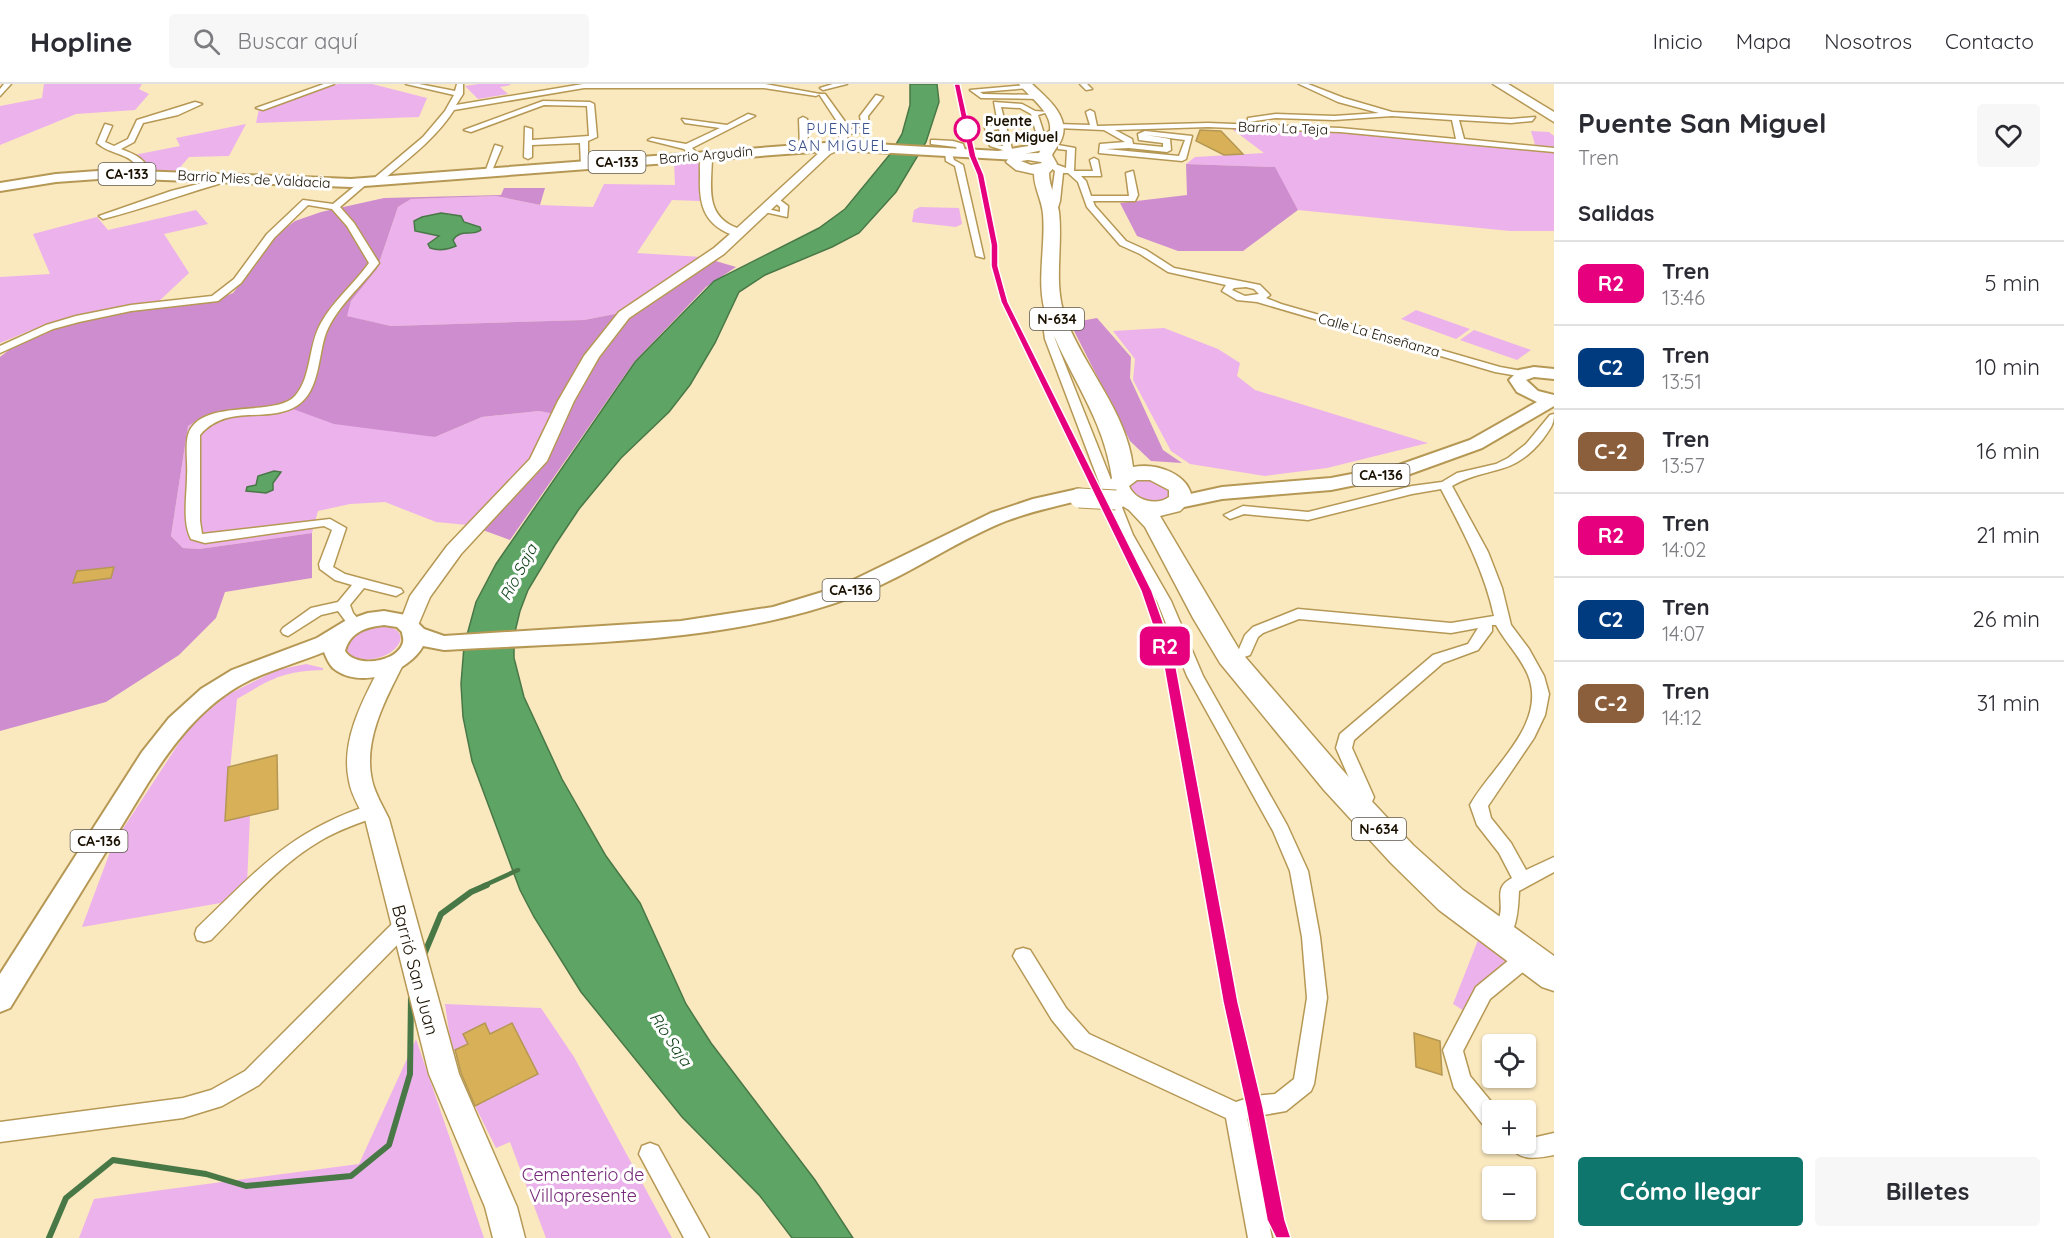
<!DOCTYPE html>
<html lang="es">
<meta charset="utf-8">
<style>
body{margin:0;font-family:Quicksand,sans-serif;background:#f7f7f7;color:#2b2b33;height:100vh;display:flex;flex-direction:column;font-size:22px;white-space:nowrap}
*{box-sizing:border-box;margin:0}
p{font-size:20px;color:#7c7c81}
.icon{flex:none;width:33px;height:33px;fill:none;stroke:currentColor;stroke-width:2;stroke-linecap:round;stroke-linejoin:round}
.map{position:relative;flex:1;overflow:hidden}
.details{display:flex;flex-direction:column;background:#fff;width:510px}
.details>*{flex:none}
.badge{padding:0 12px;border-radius:9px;font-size:21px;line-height:39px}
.buttons{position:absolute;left:1482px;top:950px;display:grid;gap:12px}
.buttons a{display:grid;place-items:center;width:54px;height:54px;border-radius:6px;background:#fff;box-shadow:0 2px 4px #0004;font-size:30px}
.map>.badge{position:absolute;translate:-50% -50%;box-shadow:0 0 0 3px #fff}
h2{padding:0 24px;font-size:22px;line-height:54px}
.round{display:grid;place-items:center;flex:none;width:63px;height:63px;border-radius:6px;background:#f7f7f7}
.overview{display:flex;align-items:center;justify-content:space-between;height:102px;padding:0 24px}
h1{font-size:28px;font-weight:700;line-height:45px}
.button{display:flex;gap:12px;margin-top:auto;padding:12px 24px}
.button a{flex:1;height:69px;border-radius:6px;background:#0f766e;color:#fff;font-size:24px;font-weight:700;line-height:69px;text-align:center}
.button a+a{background:#f7f7f7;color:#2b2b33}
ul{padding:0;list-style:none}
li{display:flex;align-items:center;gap:18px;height:84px;padding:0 24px;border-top:2px solid #e1e1e2}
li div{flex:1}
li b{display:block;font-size:22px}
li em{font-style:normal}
li .badge{min-width:66px;font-weight:700;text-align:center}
header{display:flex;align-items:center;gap:36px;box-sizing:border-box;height:84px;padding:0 30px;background:#fff;border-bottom:2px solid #e1e1e2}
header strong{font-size:28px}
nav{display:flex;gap:33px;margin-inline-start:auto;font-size:21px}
.search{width:420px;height:54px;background:#f7f7f7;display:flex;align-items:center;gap:15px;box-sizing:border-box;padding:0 21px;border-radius:6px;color:#7c7c81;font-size:22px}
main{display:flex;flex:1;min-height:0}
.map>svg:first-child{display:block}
.green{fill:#ecb2ec}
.forest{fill:#ce8dcf}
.water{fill:#5ea465;stroke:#497847;stroke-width:1.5}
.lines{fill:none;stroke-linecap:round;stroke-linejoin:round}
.stream-far1{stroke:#497847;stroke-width:4.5}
.stream{stroke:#497847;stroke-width:6}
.building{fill:#d7b057;stroke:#b49753;stroke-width:1.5}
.street-casing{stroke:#b69855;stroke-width:3}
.secondary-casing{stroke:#b69855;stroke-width:3}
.primary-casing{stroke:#b69855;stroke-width:4}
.highway-casing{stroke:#b69855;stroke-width:3}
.street{fill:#fff;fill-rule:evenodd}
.secondary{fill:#fff;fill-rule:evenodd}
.primary{fill:#fff;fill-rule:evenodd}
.highway{fill:#fff;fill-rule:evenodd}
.rail-far4{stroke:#817458;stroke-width:2;stroke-dasharray:4 4;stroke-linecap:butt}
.rail-far3{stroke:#817458;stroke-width:3;stroke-dasharray:5 5;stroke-linecap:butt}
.rail-far2{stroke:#817458;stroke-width:4;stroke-dasharray:6 6;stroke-linecap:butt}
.rail-far1{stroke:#817458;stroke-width:4.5;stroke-dasharray:8 8;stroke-linecap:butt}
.rail{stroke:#817458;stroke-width:6;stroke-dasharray:10 10;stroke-linecap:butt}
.primary-bridge-casing{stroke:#b69855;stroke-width:21;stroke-linecap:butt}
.primary-bridge{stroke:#fff;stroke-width:19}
.line{fill:#e6007e;stroke:#fff;stroke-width:1.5}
.stop-dot{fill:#fff;stroke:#e6007e;stroke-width:3}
.labels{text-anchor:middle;stroke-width:6;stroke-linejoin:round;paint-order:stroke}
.far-stop-label{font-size:14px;font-weight:bold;fill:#191000;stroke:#fff;text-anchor:start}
.far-street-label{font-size:14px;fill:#191000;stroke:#fff}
.shield{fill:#fff;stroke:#5e584c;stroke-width:1.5}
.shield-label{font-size:14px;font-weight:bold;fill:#191000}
.far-quarter-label{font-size:15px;letter-spacing:1.5px;fill:#3a518b;stroke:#fff}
.water-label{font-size:16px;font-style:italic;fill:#0b3f15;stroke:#fff}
.near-street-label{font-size:18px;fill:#191000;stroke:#fff}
.near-park-label{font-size:18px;fill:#762979;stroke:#fff}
</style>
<header>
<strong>Hopline</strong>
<div class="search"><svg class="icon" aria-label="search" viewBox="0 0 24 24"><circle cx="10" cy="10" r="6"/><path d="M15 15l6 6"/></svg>Buscar aquí</div>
<nav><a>Inicio</a><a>Mapa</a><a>Nosotros</a><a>Contacto</a></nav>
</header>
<main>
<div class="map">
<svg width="1554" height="1154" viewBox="0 0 1554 1154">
<rect width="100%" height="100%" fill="#fae8bf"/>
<g class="green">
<path d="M44 0H142L139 5 149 10 135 26 76 30 0 61V22L42 14Z"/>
<path d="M338 0H372L427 14 419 33 256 39 259 25Z"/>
<path d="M479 0H509L511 1 500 3 508 10 478 15 465 2Z"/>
<path d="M246 40 229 72 189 73 176 88 149 87 134 71 180 62 176 54Z"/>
<path d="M1228 42 1340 46 1536 64 1531 47 1549 48 1554 52V147H1510L1298 126 1274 83 1186 80 1195 73 1264 69Z"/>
<path d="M700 75V117L672 116 637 169 702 173 620 229 584 236 391 242 346 232 351 217 377 185 398 123 411 115 496 112 540 121 593 123 604 100 675 101 674 77Z"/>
<path d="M920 123 959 124 962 140 956 143 912 138 914 126Z"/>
<path d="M196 126 208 140 164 150 189 189 158 218 129 221 34 245 0 259V193L50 190 33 150 97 133 108 146Z"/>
<path d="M1416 226 1470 245 1456 255 1401 235Z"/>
<path d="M1164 244 1218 265 1240 279 1237 292 1255 306 1428 359 1327 384 1265 392 1190 380 1171 367 1133 296 1135 275 1113 247Z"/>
<path d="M1474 246 1531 266 1517 276 1460 256Z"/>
<path d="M282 321 435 353 482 333 539 327 551 329 527 380 468 441 436 438 385 418 350 420 318 427 312 449 199 465 183 464 171 452 188 342 206 331Z"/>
<path d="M1149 393 1174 406 1168 418 1135 416 1125 400 1129 396Z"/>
<path d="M380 541C427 546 383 589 350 571L346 565 347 558 359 546Z"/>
<path d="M306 580 323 584V586C283 587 271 595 237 615L225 736 250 731 247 800 232 817 82 843 113 760 190 642 227 611 277 586Z"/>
<path d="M1478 856 1507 877 1466 928 1453 920Z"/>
<path d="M445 920 541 924 574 973 672 1154H546L510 1058 496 1064 475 1022 538 990 512 939 490 950 485 939 468 960 452 968Z"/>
<path d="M416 955 484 1154H79L94 1115 359 1080Z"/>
</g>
<g class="forest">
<path d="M1186 80 1275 83 1298 126 1243 167H1178L1137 152 1120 119 1187 111Z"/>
<path d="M504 104H545L540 121 496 112 411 115 398 123 377 185 351 217 347 232 391 242 584 236 620 229 702 173 736 183 706 203 634 278 510 456 480 445 536 391 554 361 566 332 539 327 482 333 435 353 334 340 282 321 206 331 188 342 171 452 183 464 199 465 312 449V494L225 508 216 534 179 571 106 618 0 647V273L14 262 38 249 109 231 173 220 213 217 233 209 244 195 257 171 276 151 295 137 321 128 384 114 501 111Z"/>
<path d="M1097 234 1131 273 1130 294 1163 366 1182 379 1151 377 1130 357 1070 239Z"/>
</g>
<g class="water">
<path d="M910 0H937L939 18 926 58 896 108 859 149 832 163 765 191 739 208 715 259 690 301 669 328 621 374 579 425 555 461 528 506 520 527 514 552V574L524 613 562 695 606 772 640 819 686 920 711 959 815 1096 853 1154H792L760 1112 682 1033 581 908 534 833 520 806 472 677 463 633 461 600 464 562 476 518 496 480 635 278 714 197 819 144 845 125 891 69 902 50 910 21Z"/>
<path d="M441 129 461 132 464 138 480 143 481 146C471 153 461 144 453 156L456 162C447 166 439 167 430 164L428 160 439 152 415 147 414 137 422 133Z"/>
<path d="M274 387 281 388 273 399V406L266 409 246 407 247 403 256 401 258 392Z"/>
</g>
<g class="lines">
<path class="stream-far1" d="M483 802 518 786"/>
<g class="stream">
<path d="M423 873 441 830 471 808 487 801"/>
<path d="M49 1154 66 1114 113 1076 206 1090 246 1102 351 1092 389 1061 410 990 411 912"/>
</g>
</g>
<g class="building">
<path d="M1200 46 1221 47 1243 70 1224 71 1196 57Z"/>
<path d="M114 483 111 494 73 499 77 487Z"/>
<path d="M277 671 278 725 225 737 228 683Z"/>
<path d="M485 939 490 950 512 939 538 990 475 1022 461 989 455 966 468 960 463 950Z"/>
<path d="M1414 949 1440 957 1442 991 1416 983Z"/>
</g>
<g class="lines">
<g class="street-casing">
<g id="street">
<path d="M4 0H11L0 12V5Z"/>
<path d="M324 0H334L263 26 256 24Z"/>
<path d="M406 0H419L455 7 457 0H463V10L456 21 583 0H765L820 10 816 12 764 4H584L454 26C435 56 405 77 378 100H372V96L423 53 445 27 454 11Z"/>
<path d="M833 0H847L823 6 820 4Z"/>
<path d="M1080 0H1087L1092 5 1086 6Z"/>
<path d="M1299 0H1308L1344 14 1392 28 1511 35 1535 33 1532 37 1511 39 1459 36 1464 55 1554 64V68L1340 48 1208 43 1115 46 1132 55 1133 60 1163 63V59L1139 56 1138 50 1145 47 1192 52 1186 75 1182 77 1099 69 1100 60 1125 58 1104 46 1057 44 1053 42 1057 40 1090 41 1086 28 1090 26 1094 28 1097 42 1208 39 1340 44 1456 55 1452 36 1392 32 1334 36 1276 34 1248 38V34L1276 30 1334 32 1379 29 1338 18ZM1146 51 1185 56 1179 72 1106 65 1129 64 1167 68 1171 66 1170 55Z"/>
<path d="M1028 1 1030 4 980 8 983 10 1038 11 1041 15 981 14 970 6Z"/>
<path d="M819 10H825L846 39V46L862 44 860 32 876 11 883 13 868 32 869 48 847 50 848 62 844 64 840 62 838 39Z"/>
<path d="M543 17 590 18 594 20 597 53 588 57V83L581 81 580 59 532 61V73L528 75 524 73 525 43 532 45V56L589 52 587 22 544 21 471 48 464 46Z"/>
<path d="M195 18 202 20 178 31 143 39 134 58 121 65C134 70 150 76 148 92H142C132 66 115 74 97 59L105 40 112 42 105 58 114 62 128 55 137 36Z"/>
<path d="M994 18 1022 20 1035 27 1048 28 1038 31 1045 53 1038 57 1034 55 1037 52 1031 30 1020 24 1001 23 1012 65 1028 70V74L990 62 985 44 998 40ZM999 45 1003 62 997 61 993 46Z"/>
<path d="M748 30 755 32 692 64 698 70 697 72H691L684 65 648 56 652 54 686 60 720 44 685 39 682 35 727 41Z"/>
<path d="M803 33 807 35 808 63 804 65 800 63 799 35Z"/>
<path d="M934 56 953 57 963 60 966 69 959 71 956 63 931 60V56Z"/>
<path d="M495 61 502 63 491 89 484 91Z"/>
<path d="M1058 61 1075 64 1074 87H1093L1090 76 1094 74 1098 76 1101 92H1081L1086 97 1091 112H1129L1126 89 1133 87 1138 111 1135 117H1093L1095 122 1126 157 1146 166 1174 184 1260 201 1270 211 1266 214 1281 220 1500 283 1528 288 1529 290 1524 293 1495 288 1257 218 1237 216 1222 207 1226 201 1168 188 1140 170 1120 161 1087 123 1078 98 1068 89H1063L1060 117 1055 133 1048 135 1055 87 1046 80 1050 78 1066 84 1067 66 1058 65ZM1246 203 1254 205 1259 210 1245 212 1232 206 1234 204Z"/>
<path d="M945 67H951L954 76 963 81 984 174 976 172 955 82 946 77Z"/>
<path d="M229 92H232V96C189 108 146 124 103 135L99 132 171 107Z"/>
<path d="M362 96 369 98 340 123 354 139 379 179C362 202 337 222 326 249 318 271 320 306 298 321 268 341 228 318 200 351V437L202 450 330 435 346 444 333 483 345 490 401 505 403 508 396 512 364 504 350 521 353 529 362 540 360 543H350L338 527 321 531 288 552 283 550 281 547 283 544 311 524 338 518 352 501 335 496 320 485 319 480 332 446 324 442 205 459 191 455C182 438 187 411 187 392 188 379 185 363 188 351 199 313 275 334 295 312 312 293 308 261 321 239 333 217 354 200 369 179L347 142 332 125 308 121 274 154 241 199 218 217 131 227 79 238 53 245 0 269V262L46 241 76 232 131 221 212 212 234 195 267 150 303 116 333 120Z"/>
<path d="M776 113 788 122 787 133 760 127 764 124 780 128V123L772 116Z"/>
<path d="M1055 229 1060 232 1052 235 1055 255 1133 451 1171 517 1203 592 1287 741 1308 787 1320 853 1327 914 1314 1000 1311 1007 1286 1027 1247 1034 1272 1154H1248L1226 1034 1075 964 1052 936 1013 872 1016 866 1023 864 1030 866 1066 924 1089 950 1236 1018 1254 1012 1275 1010 1294 995 1307 914 1302 853 1290 787 1273 747 1187 592 1157 517 1119 451 1045 255 1042 233Z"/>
<path d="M1554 330C1554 341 1550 345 1543 355 1512 394 1489 381 1452 402L1488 468 1502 504 1511 541 1529 565 1544 592 1549 610 1545 631 1534 654 1488 722 1491 734 1511 759 1526 786 1554 773V788L1519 807C1518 824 1518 866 1489 856L1487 850C1490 844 1497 840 1499 834 1505 818 1492 804 1512 794L1499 769 1477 741 1470 721C1491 683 1548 640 1528 591 1520 572 1505 558 1496 541H1492V547L1478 566 1443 579 1354 656 1352 664 1374 713 1372 718 1354 725 1348 724 1346 719 1348 714 1356 710 1336 664 1340 650 1433 571 1468 560 1478 544 1451 549 1299 535 1263 549 1258 553 1250 571 1230 578 1223 573 1225 569 1239 565 1245 551 1253 543 1298 525 1451 539 1494 532C1484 486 1463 447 1441 405L1412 410 1308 436 1244 430 1230 435 1224 431 1243 422 1308 428 1412 402 1442 398 1457 389 1496 380 1508 374 1526 360 1550 331Z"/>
<path d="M373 720 379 722 382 727 379 732C359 739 338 746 320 757 277 782 246 821 211 856L204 858 197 856 195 850 197 844C258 786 289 747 373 720Z"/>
<path d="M403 834 410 836 412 842 410 848 259 1001 222 1022 183 1034 0 1058V1038L183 1014 211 1006 245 987 396 836Z"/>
<path d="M1527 865 1534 867 1537 873 1534 879 1490 915 1463 967 1470 992 1498 1026H1492V1045L1484 1042 1454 1004 1443 966 1476 903 1520 867Z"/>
<path d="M1554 1049V1071C1537 1074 1518 1079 1509 1059H1526V1051L1532 1054Z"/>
<path d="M650 1059 658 1062 709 1154H684L639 1070 642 1062Z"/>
</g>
</g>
<g class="secondary-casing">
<g id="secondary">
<path d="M839 59 843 60V64L830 70 724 170 629 234 599 273 574 317 547 377 461 470 430 513 416 546 409 548 402 546 399 541 410 512 447 462 530 375 558 317 584 272 619 228 714 164 730 150C703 139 699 119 700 92 700 84 699 76 702 69H710L712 71C712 100 703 131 737 144L822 66Z"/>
<path d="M393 572 400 574 404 579C386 614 363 656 372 696 375 710 383 722 389 735L459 990 517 1123 525 1154H493L485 1123 429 990 365 735C359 723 351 710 349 697 340 656 364 614 382 579L386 574Z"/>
</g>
</g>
<g class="primary-casing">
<g id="primary">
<path d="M1056 44 1062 47 1043 66 1024 70V75L1020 76 839 66 351 103 112 94 56 98 0 107V99L56 90 112 86 351 95 839 58 998 67 1035 61 1052 45Z"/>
<path d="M1534 283 1554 285V295L1534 293 1526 296 1538 307 1554 311V322L1482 364 1410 390 1331 406 1222 415 1179 424 1172 422 1169 418 1172 414 1222 403 1331 394 1399 381 1470 356 1537 318 1517 308 1509 296 1519 286Z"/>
<path d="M1078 405 1085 407 1088 411 1085 415C1058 422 1032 427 1006 437 953 458 905 494 852 513 722 561 580 558 444 566L423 562C408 589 359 606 333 584 329 580 326 573 324 568 299 578 274 585 250 596 205 618 174 658 148 699L10 924 0 928V890L142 668 169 634 201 605 232 586 317 554 345 537 368 529 384 527 411 532 424 545 444 552 681 537 773 523 839 503 991 429 1033 415ZM384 541 397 543 402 548C402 551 404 554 403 558 399 578 356 585 345 567 350 548 366 543 384 541Z"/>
</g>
</g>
<g class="highway-casing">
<g id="highway">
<path d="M1019 0H1032C1046 13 1070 32 1062 54 1060 60 1055 65 1052 71L1057 80 1049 89C1049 103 1057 115 1059 128 1063 163 1053 199 1065 233 1084 284 1127 328 1133 383 1156 378 1190 390 1192 415L1180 427 1160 432 1240 567 1346 690 1413 761 1463 806 1554 872V907L1542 903 1439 826 1391 779 1324 706 1220 579 1193 534 1145 443 1129 426 1113 416 1107 402 1112 394C1103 331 1068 292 1047 234 1035 200 1046 165 1043 130 1042 116 1034 104 1034 90L1016 86 1006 78 1012 70 1039 69C1042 63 1047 58 1049 52 1056 30 1031 15 1019 0ZM1028 76 1041 78 1042 79 1031 81 1021 77ZM1137 396H1150L1169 406V413C1157 422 1135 417 1129 402Z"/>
<path d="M1493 0H1508L1554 28V38Z"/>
</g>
</g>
<use href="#street" class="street"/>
<use href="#secondary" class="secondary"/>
<use href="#primary" class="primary"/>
<use href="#highway" class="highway"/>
<path class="rail-far4" d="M957 0C967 46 981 90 990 136"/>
<path class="rail-far3" d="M990 134C995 162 996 188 1004 215 1014 247 1034 277 1049 307"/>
<path class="rail-far2" d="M1048 305 1147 507 1153 525"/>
<path class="rail-far1" d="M1153 523 1167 566 1209 802"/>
<path class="rail" d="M1209 801C1229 913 1254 1024 1276 1136L1282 1154"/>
<g class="primary-bridge-casing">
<path id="primary-bridge" d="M1079 414 1116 416"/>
</g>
<use href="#primary-bridge" class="primary-bridge"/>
</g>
<path class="line" d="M954 0H960L976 72 984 91 998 161V182L1008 218 1152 507 1173 566 1238 918 1263 1023 1285 1136 1291 1154H1276L1267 1136 1246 1023 1223 918 1161 566 1141 507 1001 218 991 182V161L977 91 969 72Z"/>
<circle class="stop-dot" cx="967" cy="45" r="12"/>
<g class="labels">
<g class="far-stop-label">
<text x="985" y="42">Puente<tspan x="985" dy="16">San Miguel</tspan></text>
</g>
<g class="far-street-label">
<text transform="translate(1283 44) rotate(2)" y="5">Barrio La Teja</text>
<text transform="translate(706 71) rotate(-5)" y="5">Barrio Argudín</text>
<text transform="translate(254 95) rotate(3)" y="5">Barrio Mies de Valdacia</text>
<text transform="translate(1379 251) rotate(16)" y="5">Calle La Enseñanza</text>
</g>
<g class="shield">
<rect x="588.5" y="67" width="57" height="22" rx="4.5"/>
<rect x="98.5" y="79" width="57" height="22" rx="4.5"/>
<rect x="1030" y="224" width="54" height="22" rx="4.5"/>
<rect x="1352.5" y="380" width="57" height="22" rx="4.5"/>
<rect x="822.5" y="495" width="57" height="22" rx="4.5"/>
<rect x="1352" y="734" width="54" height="22" rx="4.5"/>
<rect x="70.5" y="746" width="57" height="22" rx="4.5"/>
</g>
<g class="shield-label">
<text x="617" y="83">CA-133</text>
<text x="127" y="95">CA-133</text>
<text x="1057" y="240">N-634</text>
<text x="1381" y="396">CA-136</text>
<text x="851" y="511">CA-136</text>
<text x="1379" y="750">N-634</text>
<text x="99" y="762">CA-136</text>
</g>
<g class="far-quarter-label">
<text x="839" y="50">PUENTE<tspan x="839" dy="17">SAN MIGUEL</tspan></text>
</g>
<g class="water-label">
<text transform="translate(518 488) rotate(-62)" y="6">Río Saja</text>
<text transform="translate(671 955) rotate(56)" y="6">Río Saja</text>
</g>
<g class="near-street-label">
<text transform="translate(415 886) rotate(75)" y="6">Barrió San Juan</text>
</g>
<g class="near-park-label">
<text x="583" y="1097">Cementerio de<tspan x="583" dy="21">Villapresente</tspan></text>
</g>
</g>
</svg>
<div class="buttons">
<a><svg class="icon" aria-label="locate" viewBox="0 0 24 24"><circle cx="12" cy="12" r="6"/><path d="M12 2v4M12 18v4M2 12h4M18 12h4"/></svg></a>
<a>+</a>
<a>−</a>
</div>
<b class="badge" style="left:1165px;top:562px;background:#e6007e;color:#fff">R2</b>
</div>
<section class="details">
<div class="overview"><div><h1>Puente San Miguel</h1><p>Tren</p></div><a class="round"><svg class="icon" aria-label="heart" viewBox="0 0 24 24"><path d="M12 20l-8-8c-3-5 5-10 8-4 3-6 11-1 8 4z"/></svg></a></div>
<h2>Salidas</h2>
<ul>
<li><span class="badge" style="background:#e6007e;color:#fff">R2</span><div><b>Tren</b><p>13:46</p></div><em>5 min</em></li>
<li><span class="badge" style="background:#003b80;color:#fff">C2</span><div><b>Tren</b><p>13:51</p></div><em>10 min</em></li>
<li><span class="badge" style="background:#8b5e3c;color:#fff">C-2</span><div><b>Tren</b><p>13:57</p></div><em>16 min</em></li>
<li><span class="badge" style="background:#e6007e;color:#fff">R2</span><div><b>Tren</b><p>14:02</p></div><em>21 min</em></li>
<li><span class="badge" style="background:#003b80;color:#fff">C2</span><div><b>Tren</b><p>14:07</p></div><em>26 min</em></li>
<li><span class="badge" style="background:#8b5e3c;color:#fff">C-2</span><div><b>Tren</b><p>14:12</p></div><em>31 min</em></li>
</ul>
<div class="button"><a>Cómo llegar</a><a>Billetes</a></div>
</section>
</main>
